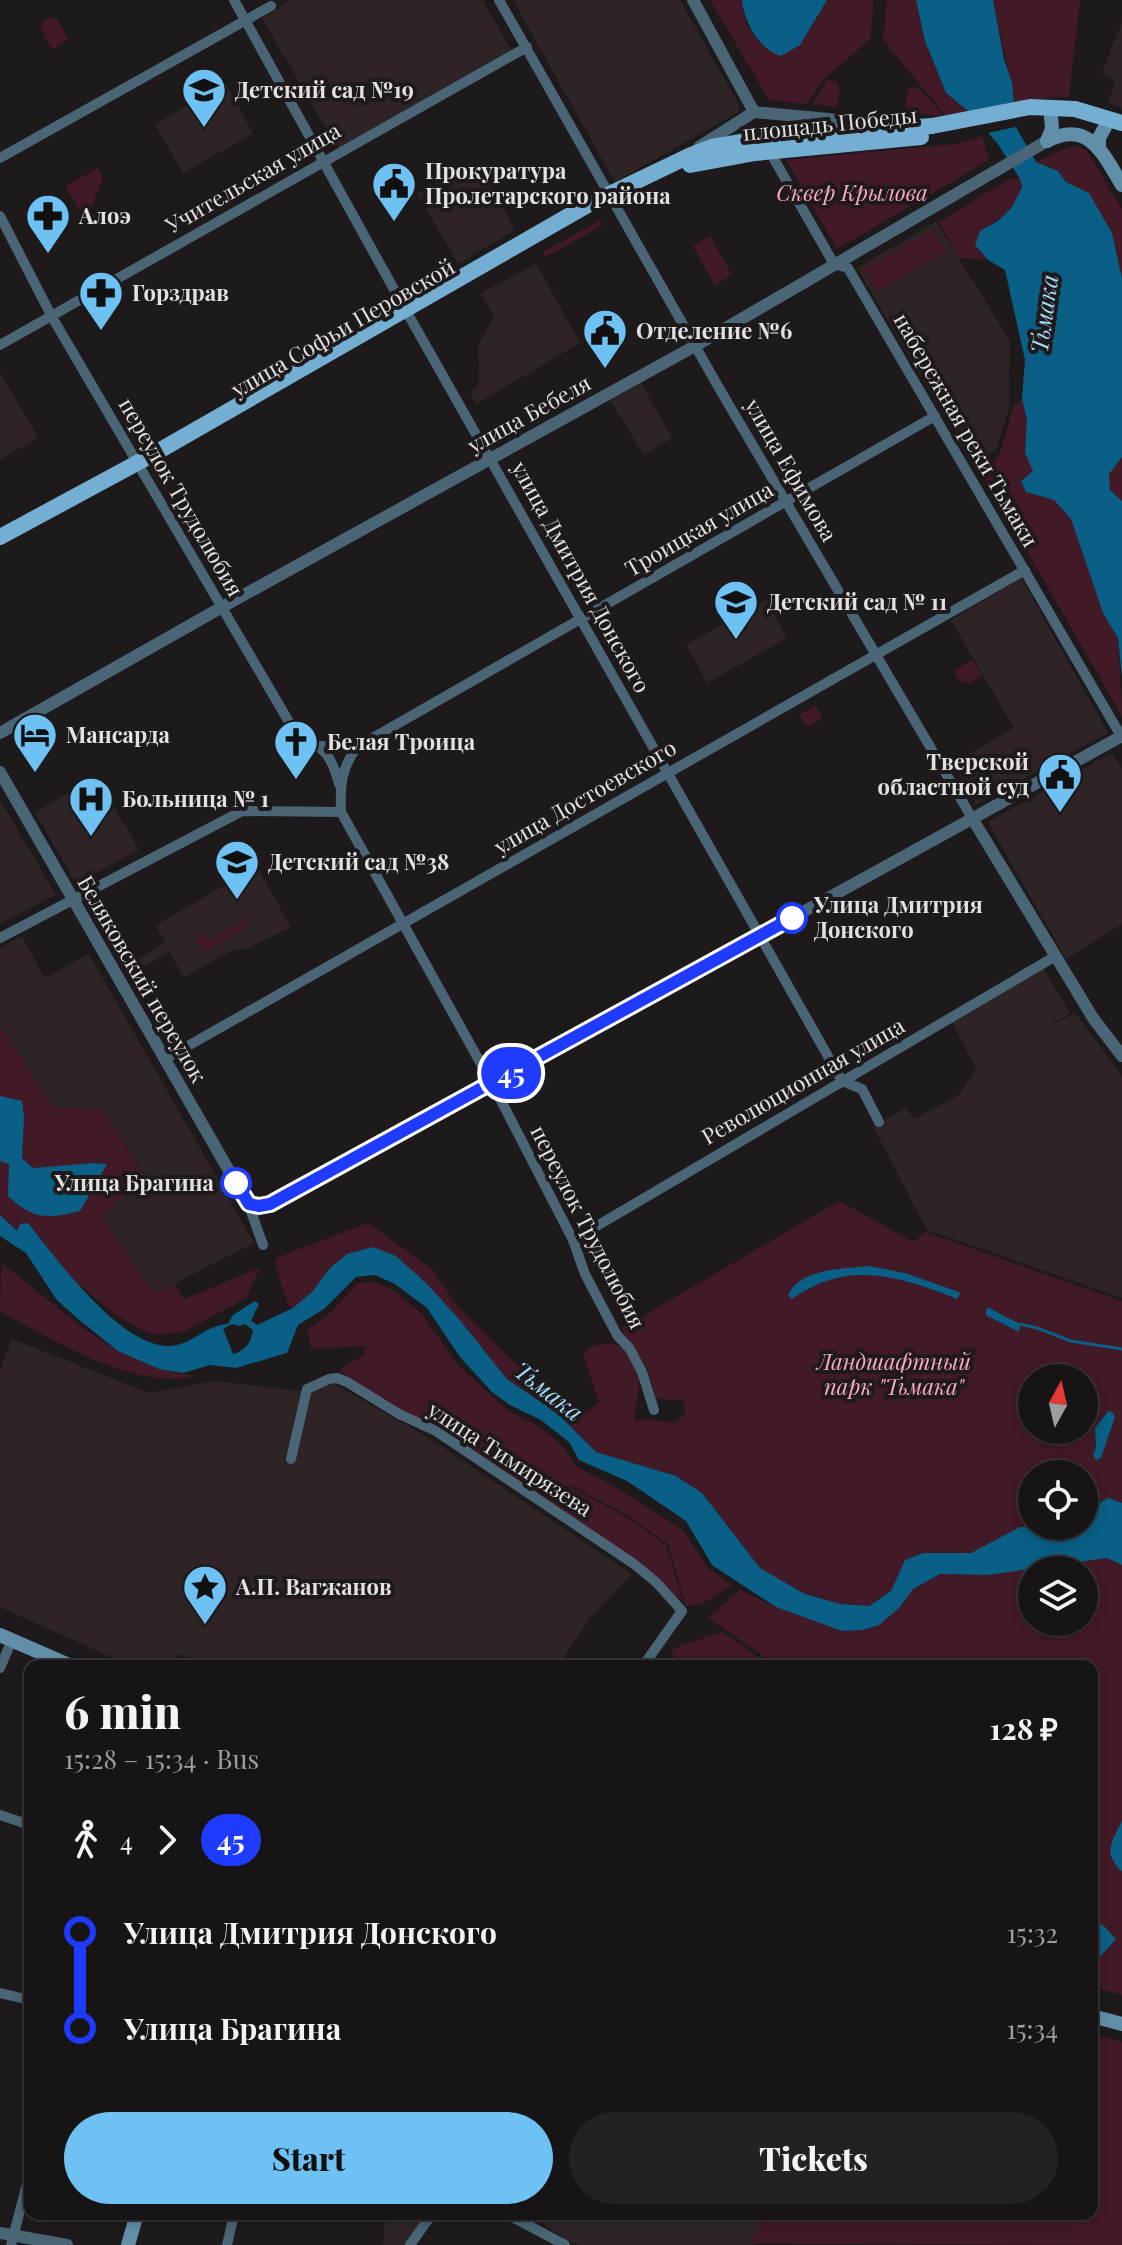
<!DOCTYPE html>
<meta charset="utf-8">
<style>
body{margin:0;font-family:"Playfair Display",serif;background:#232122;color:#f1f3f6;height:100vh;display:flex;flex-direction:column;font-size:30px;white-space:nowrap}
*{box-sizing:border-box;margin:0}
p{font-size:26px;color:#9e9ea0}
.icon{flex:none;width:44px;height:44px;fill:none;stroke:currentColor;stroke-width:2;stroke-linecap:round;stroke-linejoin:round}
.map{position:relative;flex:1;overflow:hidden}
.details{position:absolute;left:24px;top:1660px;width:1074px;height:560px;display:flex;flex-direction:column;background:#161414;border-radius:16px;box-shadow:0 4px 12px #0003,0 0 0 2px #353334}
.details>*{flex:none}
.badge{padding:0 16px;border-radius:26px;font-size:28px;line-height:52px}
.needle{width:52px;rotate:8deg}
.controls{position:absolute;left:1018px;top:1364px;display:grid;gap:16px}
.controls a{display:grid;place-items:center;width:80px;height:80px;border-radius:50%;background:#161414;box-shadow:0 4px 12px #0003,0 0 0 2px #353334;font-size:40px}
.map>.badge{position:absolute;translate:-50% -50%;box-shadow:0 0 0 4px #fff}
.legs{display:flex;align-items:center;gap:12px;height:88px;padding:0 40px;font-size:26px}
.legs p{margin-inline-start:auto}
.head{display:flex;align-items:center;justify-content:space-between;height:136px;padding:0 40px}
h1{font-size:44px;font-weight:800;line-height:60px}
.button{display:flex;gap:16px;margin-top:auto;padding:16px 40px}
.button a{flex:1;height:92px;border-radius:48px;background:#6ec2f3;color:#111;font-size:32px;font-weight:800;line-height:92px;text-align:center}
.button a+a{background:#232122;color:#f1f3f6}
ul{padding:0 40px;list-style:none}
li{display:flex;align-items:center;gap:28px;height:96px;font-size:30px}
li i{display:grid;place-items:center;width:12px;height:100%;margin:0 10px;background:currentColor}
li i::after{content:'';width:20px;height:20px;margin:-10px;border:6px solid;border-radius:50%;background:#161414}
li p{margin-inline-start:auto}
li:first-child i{background:linear-gradient(#0000 50%,currentColor 0)}
li:last-child i{background:linear-gradient(currentColor 50%,#0000 0)}
.map>svg:first-child{display:block}
.built{fill:#2e2426}
.green{fill:#421926;fill-rule:evenodd}
.water{fill:#095f85;fill-rule:evenodd}
.pier{fill:#1e1a1b}
.lines{fill:none;stroke-linecap:round;stroke-linejoin:round}
.stream{stroke:#095f85;stroke-width:3}
.minor{stroke:#496576;stroke-width:10}
.tertiary{stroke:#496576;stroke-width:12}
.secondary{stroke:#618faa;stroke-width:14}
.primary{stroke:#74afd3;stroke-width:16}
.line-1-casing{stroke:#fff;stroke-width:18}
.line-1{stroke:#1f3bff;stroke-width:12}
.stop-1-dot{fill:#fff;stroke:#1f3bff;stroke-width:4}
.labels{text-anchor:middle;stroke-width:8;stroke-linejoin:round;paint-order:stroke}
.poi-label{font-size:22px;font-weight:bold;fill:#e4e1e2;stroke:#1e1a1b;text-anchor:start}
.street-label{font-size:22px;fill:#e4e1e2;stroke:#1e1a1b}
.park-label{font-size:22px;font-style:italic;fill:#fca9c0;stroke:#1e1a1b}
.stop-label{font-size:22px;font-weight:bold;fill:#e4e1e2;stroke:#1e1a1b;text-anchor:start}
.water-label{font-size:24px;font-style:italic;fill:#a3dbfd;stroke:#1e1a1b}
</style>
<div class="map">
<svg width="1122" height="2245" viewBox="0 0 1122 2245">
<rect width="100%" height="100%" fill="#1e1a1b"/>
<g class="built">
<path d="M292 0H483L511 50 338 149 262 18Z"/>
<path d="M513 0H680L739 105 738 112 615 182Z"/>
<path d="M1122 22V108L1108 103 1115 82 1102 73Z"/>
<path d="M226 84 253 134 183 173 155 124Z"/>
<path d="M478 162 515 230 458 264 417 193Z"/>
<path d="M936 222 1010 341 1009 408 996 450 971 462 857 268Z"/>
<path d="M536 264 580 343 476 404 470 392 479 384 478 345 494 317 481 293Z"/>
<path d="M0 373 38 437 0 460Z"/>
<path d="M641 383 672 438 644 455 610 400Z"/>
<path d="M1021 578 1108 733 976 804 953 763 1014 728 951 620Z"/>
<path d="M766 600 787 638 707 683 686 645Z"/>
<path d="M1112 753 1122 768V924L1066 959 988 822Z"/>
<path d="M97 777 139 850 76 883 35 812Z"/>
<path d="M0 800 56 895 0 924Z"/>
<path d="M257 867 291 927 246 949 233 950 184 977 169 952 133 973 129 965 165 943 156 925Z"/>
<path d="M22 936 45 978 89 954 254 1243 154 1294 100 1216 146 1177 103 1110 52 1107 0 1026V948Z"/>
<path d="M1043 968 1070 1013 1044 1029 1075 1013 1122 1076V1298L927 1230 873 1126 906 1108 914 1119 958 1096 976 1068 951 1021Z"/>
<path d="M12 1339 149 1393 215 1381 300 1391 334 1384 432 1440 632 1574 590 1618 558 1666H220L178 1654 174 1666H131L0 1607V1370Z"/>
<path d="M385 2214H430L408 2245H383Z"/>
<path d="M529 2214H764L752 2243 756 2245H580L566 2240Z"/>
</g>
<g class="green">
<path d="M710 0H742L746 24 764 46 800 45 827 0H874L870 39 824 79 806 104 769 100Z"/>
<path d="M887 0H916L925 41 946 93 968 111 946 116 883 40Z"/>
<path d="M993 0H1080L1069 97H1050L1014 104C1010 69 999 34 993 0Z"/>
<path d="M51 17 57 19 68 39 55 49C47 46 40 30 42 22Z"/>
<path d="M827 80 836 81 840 88 837 107 812 104Z"/>
<path d="M911 87 920 88 943 116 905 112 907 91Z"/>
<path d="M982 136 989 160 837 249 786 160 957 144Z"/>
<path d="M1077 146 1086 150 1122 209V278L1112 233 1089 193 1066 182 1058 171 1036 162 1068 147Z"/>
<path d="M97 168 103 177 92 205 81 214 65 187Z"/>
<path d="M1009 179H1020C1026 203 998 221 980 231V252L988 260 959 258 939 222Z"/>
<path d="M600 220 603 225 546 257 543 252Z"/>
<path d="M934 229 947 251 877 291 864 269Z"/>
<path d="M710 236 732 275 715 285 693 246Z"/>
<path d="M1022 399 1027 420 1025 453 1033 471 1026 492 1054 500 1071 519 1103 613 1118 638 1122 716 983 475 1000 453 1014 405Z"/>
<path d="M1122 457V501L1110 490 1109 474Z"/>
<path d="M973 660 982 676 969 684 966 680 961 683 954 671Z"/>
<path d="M815 705 823 718 807 727 799 715Z"/>
<path d="M246 920 249 926 204 952 196 938 204 934 209 941Z"/>
<path d="M0 1026 52 1106 103 1110 146 1178 101 1216 154 1294 174 1284 184 1299 260 1268 247 1297 182 1333 149 1334 113 1313 72 1279 28 1223 17 1231 0 1215Z"/>
<path d="M839 1201 914 1242 925 1232 1122 1301V1503L1109 1498 1084 1517V1474H1032V1526H1044L1020 1527 971 1553H923L906 1560 891 1591 869 1606 840 1604 805 1594 760 1568 702 1493 676 1476 596 1452 557 1413 507 1379 459 1319 396 1256 330 1268 313 1291 293 1308 288 1305 275 1263 278 1257 368 1223 433 1270 458 1307 522 1370 584 1413 599 1403 583 1353C609 1332 641 1348 639 1383 638 1395 635 1408 635 1421L643 1419 674 1423 685 1415 683 1401 656 1398 647 1368 621 1329ZM1032 1378H1084V1430H1032ZM1112 1412 1115 1417 1101 1458 1093 1455 1096 1448 1095 1428 1105 1413Z"/>
<path d="M2 1263C61 1309 119 1369 197 1376 131 1391 57 1340 0 1312Z"/>
<path d="M375 1282 396 1292 423 1315 456 1363 507 1410 540 1427 564 1447 575 1466 612 1485 683 1530 709 1569 732 1585 702 1604 686 1606 668 1544 629 1516 570 1485 536 1496 363 1388 339 1370 364 1355 365 1346 311 1349 307 1330 329 1314 358 1283Z"/>
<path d="M570 1487 628 1518 666 1545 683 1602 639 1565 538 1497Z"/>
<path d="M1107 1558 1122 1565V1820C1112 1843 1102 1852 1122 1872V1995L1092 1986V1666H778L708 1618 740 1590 776 1607 842 1631 863 1630 899 1608 913 1589 940 1574 988 1575ZM1032 1570H1084V1622H1032Z"/>
<path d="M722 1632 771 1666H688L670 1653 675 1648Z"/>
<path d="M1092 2034 1122 2042V2245L752 2243 764 2214H1092Z"/>
</g>
<g class="water">
<path d="M742 0H827L800 45 781 56C759 49 744 23 742 0Z"/>
<path d="M916 0H993L1004 59 1012 83 1017 129 1036 162 1058 171 1066 182 1089 193 1112 233 1122 278V457L1109 474 1110 490 1122 501V678L1118 638 1103 613 1071 519 1054 500 1026 492 1021 481 1033 471 1025 453 1027 420 1022 399 1025 360 1005 270 988 260 975 245 980 231 998 221 1012 207 1022 187 1020 179 998 144 968 111 946 93 925 41Z"/>
<path d="M0 1096 22 1101 24 1118 22 1158 33 1168 93 1163 107 1164 80 1211C48 1219 33 1220 8 1196L9 1164 0 1161Z"/>
<path d="M0 1215 17 1231 20 1224 28 1223C56 1258 122 1350 172 1346 194 1343 206 1325 228 1324L233 1315 255 1301 259 1304 251 1321 257 1325 293 1308 313 1291 330 1268 347 1254 373 1247 396 1256 426 1283 459 1319 507 1379 557 1413 596 1452 676 1476 702 1493 760 1568 805 1594 840 1604 869 1606 891 1591 905 1560 923 1553H971L1020 1527 1084 1526C1084 1510 1095 1505 1109 1498L1122 1503V1565L1107 1558 988 1575 940 1574 913 1589 899 1608 879 1625 863 1630 842 1631 776 1607 712 1565 686 1521 627 1481 579 1460 569 1442 541 1420 510 1405 492 1392 460 1357 427 1308 395 1284 375 1275 356 1277 324 1309 298 1325 287 1353 236 1368 210 1365 183 1373 159 1369 118 1351 78 1319 56 1299 26 1253 0 1236ZM232 1324 239 1326 245 1324 253 1330C251 1343 245 1351 233 1354L223 1329Z"/>
<path d="M869 1266 905 1273 959 1292 960 1294 957 1299C900 1276 847 1259 792 1299L788 1295C801 1268 843 1269 869 1266Z"/>
<path d="M989 1308 1020 1324 1019 1332 986 1315V1309Z"/>
<path d="M1108 1411 1112 1412 1115 1417 1101 1458 1096 1460 1093 1455 1096 1448 1095 1428Z"/>
<path d="M1122 1820V1872C1102 1852 1112 1843 1122 1820Z"/>
<path d="M1092 1923 1103 1925 1116 1939 1097 1960H1092Z"/>
</g>
<path class="pier" d="M1017 103 1020 126 983 134 965 114Z"/>
<g class="lines">
<path class="stream" d="M1020 1324 1037 1328 1071 1341 1122 1349"/>
<g class="minor">
<path d="M234 0 396 293 842 1081 862 1089 879 1122"/>
<path d="M499 0 719 388 972 818"/>
<path d="M770 152 834 264 848 268 1121 736"/>
<path d="M0 158 271 6"/>
<path d="M0 216 52 317 289 722C314 752 327 738 339 784"/>
<path d="M0 345 527 47"/>
<path d="M320 746 357 747"/>
<path d="M0 938 242 811 341 812"/>
<path d="M165 1059 1025 570"/>
<path d="M248 1203 263 1245"/>
<path d="M573 1240 1054 957"/>
<path d="M654 1410 642 1372 630 1349 617 1335 585 1274 573 1240 495 1089 341 812C340 786 341 768 357 747L935 416"/>
<path d="M291 1459 307 1389 329 1379 337 1378 347 1382 399 1414 436 1431 634 1564 657 1583 682 1611 643 1666"/>
<path d="M0 1668 12 1640"/>
<path d="M0 1815 30 1825"/>
<path d="M0 1993 30 2000"/>
<path d="M507 2214 565 2245"/>
<path d="M11 2245 30 2172"/>
<path d="M227 2245 234 2214"/>
<path d="M410 2245 432 2214"/>
</g>
<g class="tertiary">
<path d="M693 0 754 112"/>
<path d="M754 112 882 124"/>
<path d="M699 147 754 112"/>
<path d="M0 733 231 602 695 346 1047 141"/>
<path d="M0 772 247 1202 261 1206 295 1192 1122 736"/>
<path d="M972 818 1093 1018 1122 1056"/>
<path d="M0 2233 67 2245"/>
</g>
<g class="secondary">
<path d="M1047 141C1089 119 1103 154 1122 185"/>
<path d="M1047 141 1052 129 1051 116"/>
<path d="M1099 148V138L1105 127"/>
<path d="M0 1635 71 1666"/>
<path d="M1092 2016 1122 2024"/>
<path d="M128 2245 137 2214"/>
</g>
<g class="primary">
<path d="M690 165 755 153 921 137"/>
<path d="M0 537 150 456 591 203 691 155 712 147 764 138 932 126 1030 107 1075 109 1122 123"/>
</g>
</g>
<g class="lines">
<g class="line-1-casing">
<path id="line-1" d="M236 1183 249 1204 259 1206 270 1204 792 918"/>
</g>
<use href="#line-1" class="line-1"/>
</g>
<defs>
<g id="school-pin" transform="scale(2.3)"><path d="M0 17L-7.5 6A9.5 9.5 0 1 1 7.5 6Z" fill="#6ec2f3" stroke="#1e1a1b"/><path d="M0-5L7-2L0 1L-7-2ZM-4 1L0 2.5L4 1V4Q0 6-4 4Z" fill="#111"/></g>
<g id="civic-pin" transform="scale(2.3)"><path d="M0 17L-7.5 6A9.5 9.5 0 1 1 7.5 6Z" fill="#6ec2f3" stroke="#1e1a1b"/><path d="M-.6-6.5H3V-4.5H.6V-3L4-1V1h2V6H-6V1h2V-1L-.6-3ZM-1.2 2.5V6h2.4V2.5Z" fill="#111"/></g>
<g id="pharmacy-pin" transform="scale(2.3)"><path d="M0 17L-7.5 6A9.5 9.5 0 1 1 7.5 6Z" fill="#6ec2f3" stroke="#1e1a1b"/><path d="M-2-6h4v4h4v4h-4v4h-4v-4h-4v-4h4Z" fill="#111"/></g>
<g id="hotel-pin" transform="scale(2.3)"><path d="M0 17L-7.5 6A9.5 9.5 0 1 1 7.5 6Z" fill="#6ec2f3" stroke="#1e1a1b"/><path d="M-6-4.5h1.5V1H6V5H4.5V3h-9V5H-6ZM-4 0a1.8 1.8 0 1 1 3.6 0ZM.5 0V-2.5h3Q6-2.5 6 0Z" fill="#111"/></g>
<g id="church-pin" transform="scale(2.3)"><path d="M0 17L-7.5 6A9.5 9.5 0 1 1 7.5 6Z" fill="#6ec2f3" stroke="#1e1a1b"/><path d="M-1.2-6h2.4v3.5h3.3v2.4h-3.3V6h-2.4V-.1h-3.3v-2.4h3.3Z" fill="#111"/></g>
<g id="hospital-pin" transform="scale(2.3)"><path d="M0 17L-7.5 6A9.5 9.5 0 1 1 7.5 6Z" fill="#6ec2f3" stroke="#1e1a1b"/><path d="M-5-5h3v3.5h4V-5h3V5h-3V1.5h-4V5h-3Z" fill="#111"/></g>
<g id="sight-pin" transform="scale(2.3)"><path d="M0 17L-7.5 6A9.5 9.5 0 1 1 7.5 6Z" fill="#6ec2f3" stroke="#1e1a1b"/><path d="M0-6L1.8-2.2L6-1.7L2.9 1.2L3.7 5.4L0 3.3L-3.7 5.4L-2.9 1.2L-6-1.7L-1.8-2.2Z" fill="#111"/></g>
</defs>
<g fill-rule="evenodd">
<use href="#school-pin" x="204" y="90"/>
<use href="#civic-pin" x="394" y="184"/>
<use href="#pharmacy-pin" x="48" y="216"/>
<use href="#pharmacy-pin" x="101" y="293"/>
<use href="#civic-pin" x="605" y="331"/>
<use href="#school-pin" x="736" y="602"/>
<use href="#hotel-pin" x="35" y="735"/>
<use href="#church-pin" x="296" y="742"/>
<use href="#civic-pin" x="1060" y="775"/>
<use href="#hospital-pin" x="91" y="799"/>
<use href="#school-pin" x="237" y="862"/>
<use href="#sight-pin" x="205" y="1587"/>
</g>
<g class="stop-1-dot">
<circle cx="792" cy="918" r="14"/>
<circle cx="236" cy="1183" r="14"/>
</g>
<g class="labels">
<g class="poi-label">
<text x="235" y="98">Детский сад №19</text>
<text x="425" y="179">Прокуратура<tspan x="425" dy="25">Пролетарского района</tspan></text>
<text x="79" y="224">Алоэ</text>
<text x="132" y="301">Горздрав</text>
<text x="636" y="339">Отделение №6</text>
<text x="767" y="610">Детский сад № 11</text>
<text x="66" y="743">Мансарда</text>
<text x="327" y="750">Белая Троица</text>
<text x="1029" y="770" text-anchor="end">Тверской<tspan x="1029" dy="25">областной суд</tspan></text>
<text x="122" y="807">Больница № 1</text>
<text x="268" y="870">Детский сад №38</text>
<text x="236" y="1595">А.П. Вагжанов</text>
</g>
<g class="street-label">
<text transform="translate(830 124) rotate(-6)" y="8">площадь Победы</text>
<text transform="translate(253 178) rotate(-30)" y="8">Учительская улица</text>
<text transform="translate(343 328) rotate(-30)" y="8">улица Софьи Перовской</text>
<text transform="translate(529 414) rotate(-29)" y="8">улица Бебеля</text>
<text transform="translate(966 430) rotate(60)" y="8">набережная реки Тьмаки</text>
<text transform="translate(791 470) rotate(60)" y="8">улица Ефимова</text>
<text transform="translate(181 497) rotate(60)" y="8">переулок Трудолюбия</text>
<text transform="translate(699 529) rotate(-30)" y="8">Троицкая улица</text>
<text transform="translate(581 577) rotate(61)" y="8">улица Дмитрия Донского</text>
<text transform="translate(585 797) rotate(-30)" y="8">улица Достоевского</text>
<text transform="translate(142 979) rotate(60)" y="8">Беляковский переулок</text>
<text transform="translate(803 1081) rotate(-30)" y="8">Революционная улица</text>
<text transform="translate(588 1227) rotate(63)" y="8">переулок Трудолюбия</text>
<text transform="translate(510 1459) rotate(33)" y="8">улица Тимирязева</text>
</g>
<g class="park-label">
<text x="852" y="201">Сквер Крылова</text>
<text x="894" y="1370">Ландшафтный<tspan x="894" dy="25">парк "Тьмака"</tspan></text>
</g>
<g class="stop-label">
<text x="814" y="913">Улица Дмитрия<tspan x="814" dy="25">Донского</tspan></text>
<text x="214" y="1191" text-anchor="end">Улица Брагина</text>
</g>
<g class="water-label">
<text transform="translate(1045 314) rotate(-82)" y="8">Тьмака</text>
<text transform="translate(548 1392) rotate(38)" y="8">Тьмака</text>
</g>
</g>
</svg>
<div class="controls">
<a><svg class="needle" viewBox="-14 -14 28 28"><path d="M0-13l5 13h-10z" fill="#e53935"/><path d="M0 13l5-13h-10z" fill="#9e9ea0"/></svg></a>
<a><svg class="icon" aria-label="locate" viewBox="0 0 24 24"><circle cx="12" cy="12" r="6"/><path d="M12 2v4M12 18v4M2 12h4M18 12h4"/></svg></a>
<a><svg class="icon" aria-label="layers" viewBox="0 0 24 24"><path d="M12 4l9 5-9 5-9-5zM3 14l9 5 9-5"/></svg></a>
</div>
<b class="badge" style="left:511px;top:1073px;background:#1f3bff;color:#fff">45</b>
<section class="details">
<div class="head"><div><h1>6 min</h1><p>15:28 – 15:34 · Bus</p></div><b>128 ₽</b></div>
<div class="legs"><svg class="icon" aria-label="walk" viewBox="0 0 24 24"><circle cx="13" cy="4" r="2"/><path d="M13 8l-2 6 4 7M11 14l-3 7M7 12l3-4h3l4 4"/></svg>4<svg class="icon" aria-label="forward" viewBox="0 0 24 24"><path d="M9 5l7 7-7 7"/></svg><b class="badge" style="background:#1f3bff;color:#fff">45</b></div>
<ul>
<li><i style="color:#1f3bff"></i><b>Улица Дмитрия Донского</b><p>15:32</p></li>
<li><i style="color:#1f3bff"></i><b>Улица Брагина</b><p>15:34</p></li>
</ul>
<div class="button"><a>Start</a><a>Tickets</a></div>
</section>
</div>
